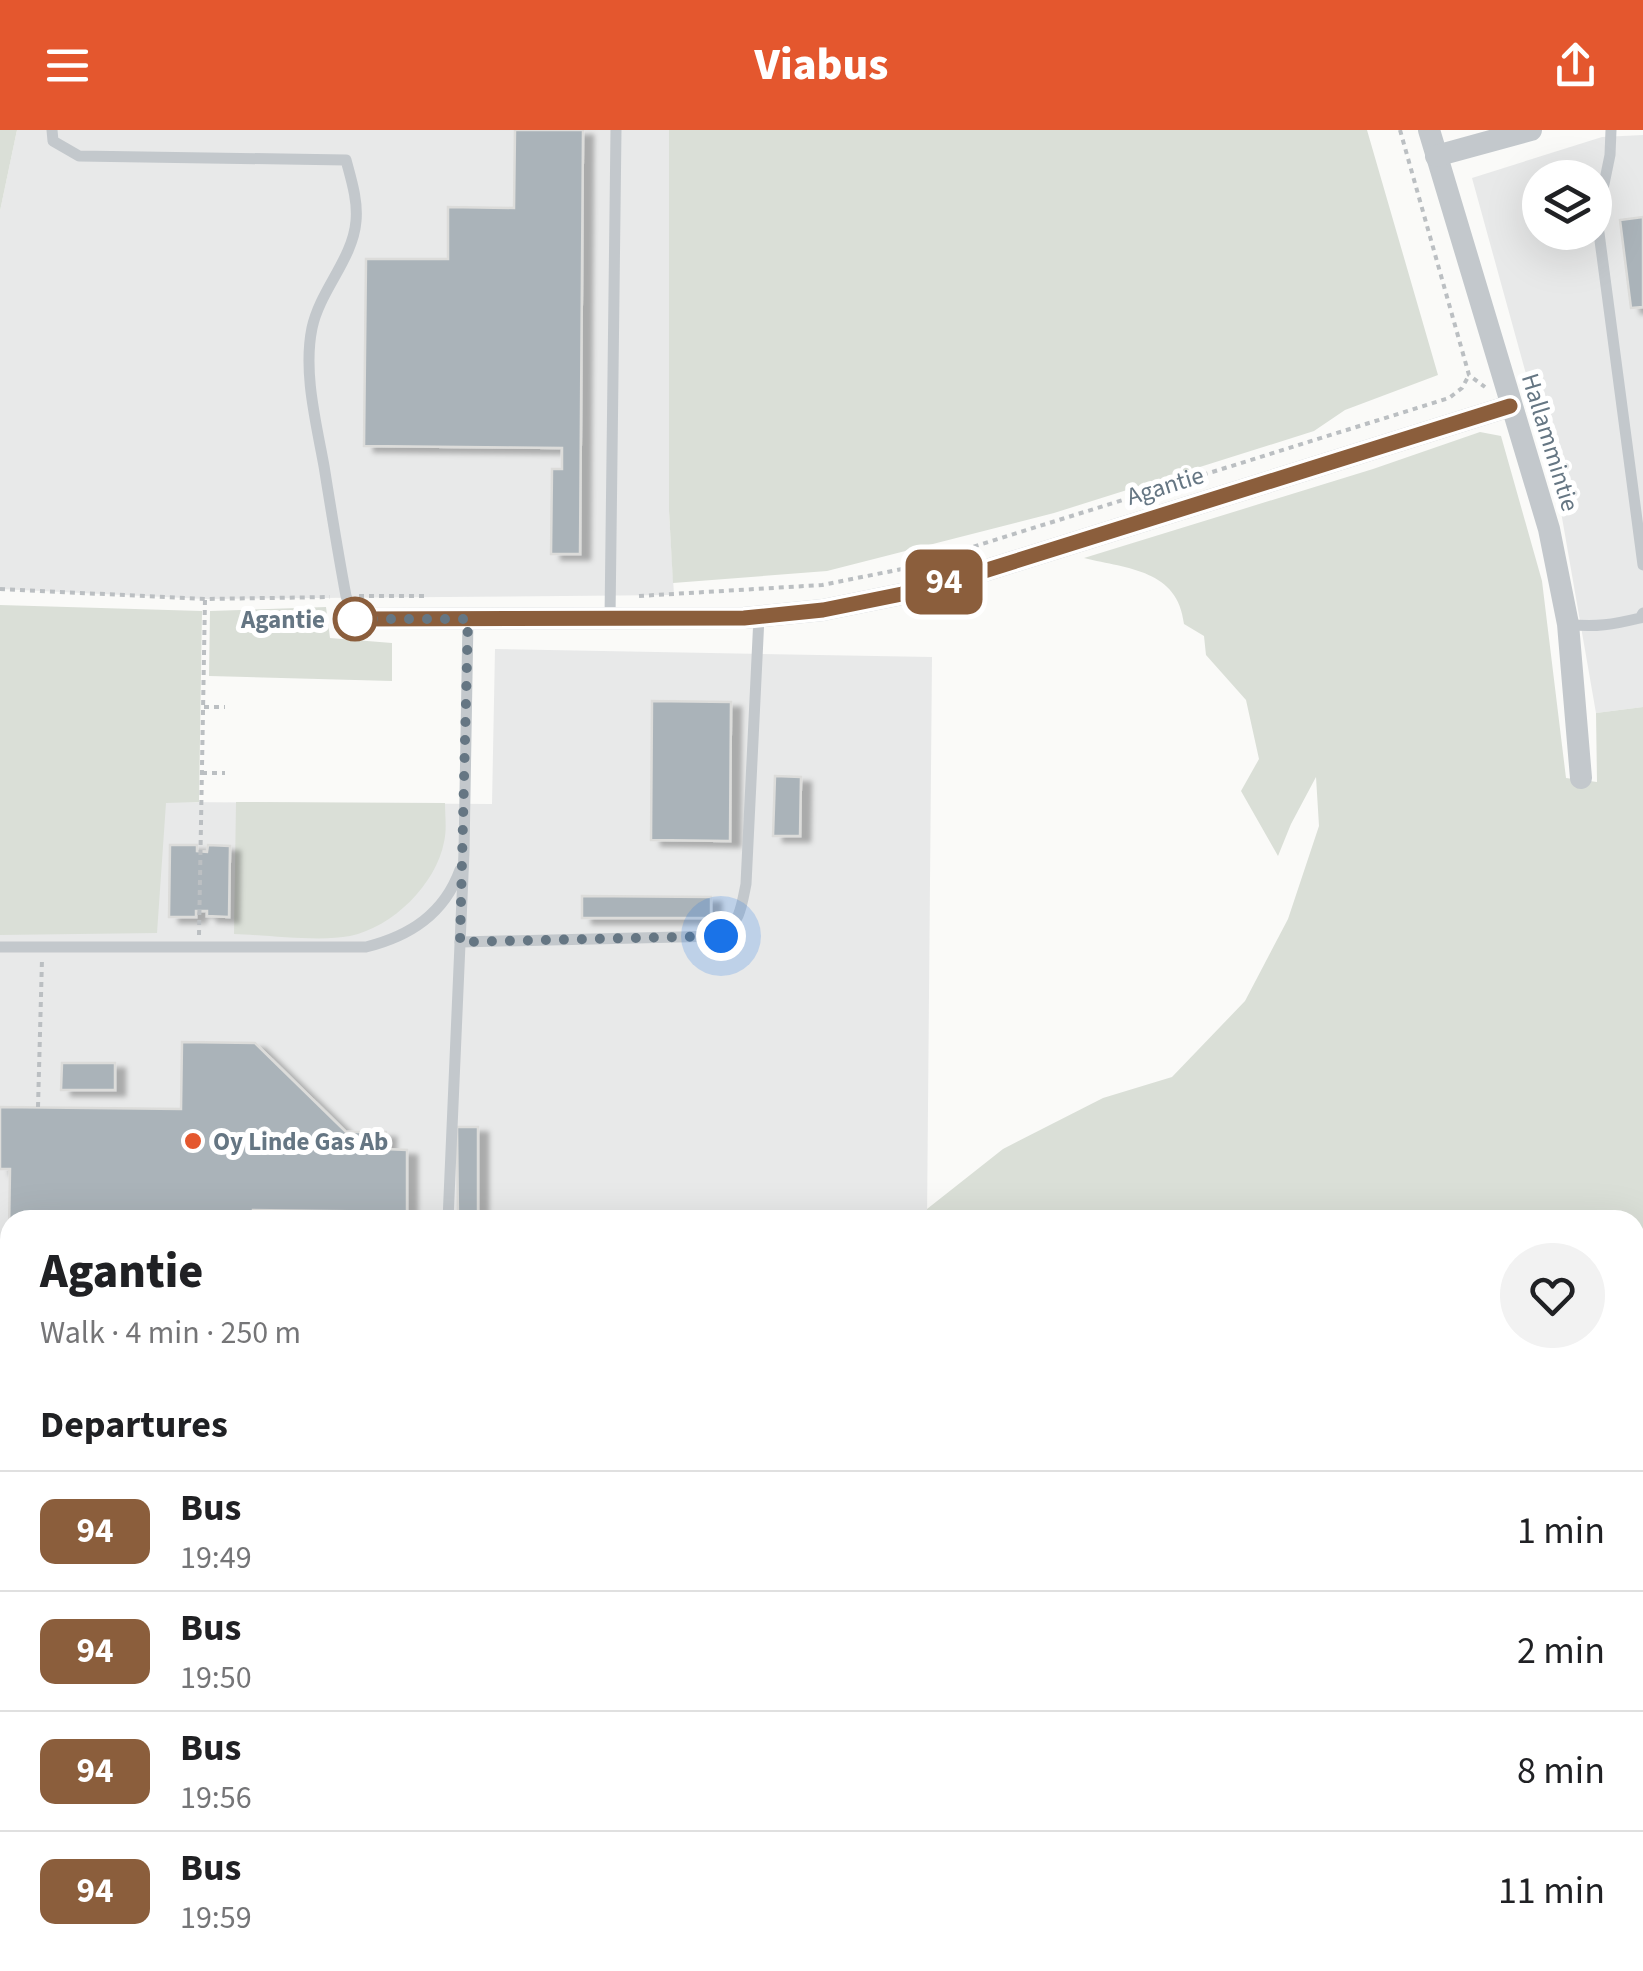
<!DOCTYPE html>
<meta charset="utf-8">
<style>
body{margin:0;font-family:"Source Sans 3",sans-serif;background:#f2f2f2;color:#202124;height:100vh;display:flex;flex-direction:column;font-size:38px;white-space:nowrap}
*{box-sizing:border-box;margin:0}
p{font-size:32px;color:#757577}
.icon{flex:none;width:55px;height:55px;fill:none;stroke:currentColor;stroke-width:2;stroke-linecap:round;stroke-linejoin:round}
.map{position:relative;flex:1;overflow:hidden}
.side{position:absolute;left:0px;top:1080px;width:1645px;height:762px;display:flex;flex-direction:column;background:#fff;border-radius:30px 30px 0 0;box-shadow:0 10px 40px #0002}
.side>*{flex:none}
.badge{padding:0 20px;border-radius:15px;font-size:35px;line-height:65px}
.controls{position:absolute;left:1522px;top:30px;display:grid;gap:20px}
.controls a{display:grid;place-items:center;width:90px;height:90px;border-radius:50%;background:#fff;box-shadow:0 10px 40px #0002;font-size:50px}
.you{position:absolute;width:50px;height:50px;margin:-25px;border:8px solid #fff;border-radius:50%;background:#1a73e8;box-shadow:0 0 0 15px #1a73e833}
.map>.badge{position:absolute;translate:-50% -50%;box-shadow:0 0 0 5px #fff}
h2{padding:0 40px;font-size:38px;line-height:90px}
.round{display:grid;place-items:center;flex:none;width:105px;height:105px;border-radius:52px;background:#f2f2f2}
.head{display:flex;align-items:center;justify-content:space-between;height:170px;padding:0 40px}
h1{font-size:48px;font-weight:800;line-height:75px}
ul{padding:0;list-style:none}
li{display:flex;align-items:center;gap:30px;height:120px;padding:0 40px;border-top:2px solid #e0e0e0}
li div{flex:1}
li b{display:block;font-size:38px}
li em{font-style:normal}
li .badge{min-width:110px;font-weight:700;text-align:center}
header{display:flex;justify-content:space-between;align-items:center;height:130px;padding:0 40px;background:#e4572e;color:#fff;font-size:45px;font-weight:800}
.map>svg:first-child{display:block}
.built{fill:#e8e9e9;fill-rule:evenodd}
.green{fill:#dadfd7}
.building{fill:#aab3b9;stroke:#dcdcda;stroke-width:2.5;filter:url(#shadow)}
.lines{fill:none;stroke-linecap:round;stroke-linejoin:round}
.path{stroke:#bbbfc2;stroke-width:4;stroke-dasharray:5 5;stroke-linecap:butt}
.service{stroke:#c3c8cc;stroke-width:11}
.minor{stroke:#c3c8cc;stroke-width:22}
.line-casing{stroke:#fff;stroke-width:22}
.line{stroke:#8b5e3c;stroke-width:15}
.walk{stroke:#657683;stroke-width:10;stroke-dasharray:0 18}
.stop-dot{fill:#fff;stroke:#8b5e3c;stroke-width:5}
.poi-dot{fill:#e4572e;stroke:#fff;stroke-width:4}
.labels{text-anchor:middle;stroke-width:10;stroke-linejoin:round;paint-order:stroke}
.street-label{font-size:25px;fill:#657683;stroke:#fff}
.stop-label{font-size:25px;font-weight:bold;fill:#657683;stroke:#fff;text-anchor:end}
.poi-label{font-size:25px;font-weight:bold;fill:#657683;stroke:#fff;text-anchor:start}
</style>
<header><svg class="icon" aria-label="menu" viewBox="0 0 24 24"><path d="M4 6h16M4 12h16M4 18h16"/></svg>Viabus<svg class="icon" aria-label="share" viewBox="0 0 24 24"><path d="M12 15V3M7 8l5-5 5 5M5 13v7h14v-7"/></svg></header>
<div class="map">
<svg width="1643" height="1841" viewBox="0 0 1643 1841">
<defs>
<filter id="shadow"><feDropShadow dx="10" dy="5.5" stdDeviation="2.5" flood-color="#0004"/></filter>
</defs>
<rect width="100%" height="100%" fill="#fafaf8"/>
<g class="built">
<path d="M17 0H669V381L674 465 205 469 0 459V81Z"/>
<path d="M1643 5V577L1596 583 1556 353 1472 48 1602 7ZM1540 48H1595V102H1540Z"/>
<path d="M495 519 932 527 927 1090H10V1178L0 1176V671L492 674Z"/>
</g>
<g class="green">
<path d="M0 0H17L0 81Z"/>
<path d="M669 0H1367L1438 245 1345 280 1314 301 1054 383 827 441 673 453 669 381Z"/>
<path d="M1480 302 1501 306 1542 451 1566 648 1597 652 1596 583 1643 577V1356L1635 1355V1090H927V1079L1003 1019 1103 968 1172 947 1245 871 1288 789 1319 696 1316 647 1291 694 1278 726 1241 661 1259 629 1246 570 1206 525 1204 506 1184 494C1178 440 1129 439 1084 428L1373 339Z"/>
<path d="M0 475 202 481 199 672 166 673 157 803 0 805Z"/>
<path d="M326 477 330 508 392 513V551L209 546 210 481Z"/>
<path d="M236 672 445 673C445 686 447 700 444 712 436 754 393 797 350 806 319 812 267 805 234 804Z"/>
<path d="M0 1176 10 1178V1233L0 1231Z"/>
<path d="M0 1315 10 1318V1678L0 1692Z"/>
<path d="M1635 1482H1643V1841H1309L1308 1833 1635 1832Z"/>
<path d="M98 1833H583L561 1841H118Z"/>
<path d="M647 1833H834L831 1841H653Z"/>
<path d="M1291 1833 1294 1841H872L866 1833Z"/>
</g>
<g class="building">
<path d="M515 0H583L580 424H551L552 339H562V318L364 316 366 129H448V77L514 78Z"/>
<path d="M1643 87V177L1631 178 1620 90Z"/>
<path d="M652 571 731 572 730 711 651 710Z"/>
<path d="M775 646 801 647 800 706H773Z"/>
<path d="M170 715H197V721L207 722 208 715 230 716 229 787 207 786V781H196V787H169Z"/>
<path d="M582 766 711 767V788H582Z"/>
<path d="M182 912 255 913 346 1002H386V1019L407 1020V1082L253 1080V1090H10L9 1102 10 1039H0V977L181 979Z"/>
<path d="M62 933H115V960H61Z"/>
<path d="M457 997H478V1090H458Z"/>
<path d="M10 1686V1757L0 1771V1699Z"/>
<path d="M256 1832H275L266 1841H247Z"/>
<path d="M601 1832H626L629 1841H582Z"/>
</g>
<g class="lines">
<g class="path">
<path d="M1400 0 1469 245 1485 257"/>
<path d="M0 459 205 469 330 467"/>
<path d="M359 466H425"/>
<path d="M639 466 822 455 902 439 1449 268 1462 258 1469 245"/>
<path d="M204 577H225"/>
<path d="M202 643H225"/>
<path d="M199 805 205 469"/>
<path d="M38 977 42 829"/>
<path d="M0 1240 10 1243"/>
<path d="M1635 1375H1643"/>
<path d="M1635 1472 1643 1473"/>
<path d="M172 1832 175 1841"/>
<path d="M521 1832 524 1841"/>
<path d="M1309 1832 1311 1841"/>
<path d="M879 1841 883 1832"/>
<path d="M1347 1841 1355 1832"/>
</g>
<g class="service">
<path d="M52 0 53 11 79 26 346 30C351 49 358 70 356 91 353 129 320 160 312 198 303 242 316 292 324 336 331 380 338 423 346 466L355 489"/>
<path d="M1611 0 1610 25 1597 88 1643 435"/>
<path d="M610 489 616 0"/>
<path d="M1568 494C1594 498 1615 494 1640 488L1643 483"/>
<path d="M460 812 721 806C740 794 742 774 746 754L759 487"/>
<path d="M0 817H366C410 806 444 784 460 740"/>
<path d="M448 1090 464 722 468 489"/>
</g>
<g class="minor">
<path d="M1429 0 1549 399 1568 494 1581 648"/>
<path d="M1436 26 1531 0"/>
<path d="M355 489 744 488 823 480 902 464 984 441 1510 276"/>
</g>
</g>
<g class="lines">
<g class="line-casing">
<path id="line" d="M355 489 744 488 823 480 902 464 984 441 1510 276"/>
</g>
<use href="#line" class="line"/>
<path class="walk" d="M355 489H468L460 812 721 806"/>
</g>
<circle class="stop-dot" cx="355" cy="489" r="20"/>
<circle class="poi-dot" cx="193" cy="1011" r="10"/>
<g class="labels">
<g class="street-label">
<text transform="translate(1551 312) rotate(73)" y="9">Hallammintie</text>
<text transform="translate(1165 355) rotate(-17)" y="9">Agantie</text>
</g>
<g class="stop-label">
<text x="325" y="498">Agantie</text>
</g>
<g class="poi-label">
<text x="213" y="1020">Oy Linde Gas Ab</text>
</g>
</g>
</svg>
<div class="controls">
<a><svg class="icon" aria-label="layers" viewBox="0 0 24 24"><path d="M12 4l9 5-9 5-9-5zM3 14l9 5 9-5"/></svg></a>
</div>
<div class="you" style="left:721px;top:806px"></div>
<b class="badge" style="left:944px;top:452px;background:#8b5e3c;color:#fff">94</b>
<section class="side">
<div class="head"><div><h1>Agantie</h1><p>Walk · 4 min · 250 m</p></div><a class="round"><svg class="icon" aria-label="heart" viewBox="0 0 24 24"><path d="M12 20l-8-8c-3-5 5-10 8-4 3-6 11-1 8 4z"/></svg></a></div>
<h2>Departures</h2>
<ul>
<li><span class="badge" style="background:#8b5e3c;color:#fff">94</span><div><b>Bus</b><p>19:49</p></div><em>1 min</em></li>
<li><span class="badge" style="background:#8b5e3c;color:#fff">94</span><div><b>Bus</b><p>19:50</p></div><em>2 min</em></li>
<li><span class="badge" style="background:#8b5e3c;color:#fff">94</span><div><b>Bus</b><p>19:56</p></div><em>8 min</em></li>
<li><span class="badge" style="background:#8b5e3c;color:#fff">94</span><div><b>Bus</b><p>19:59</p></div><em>11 min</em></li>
</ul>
</section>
</div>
